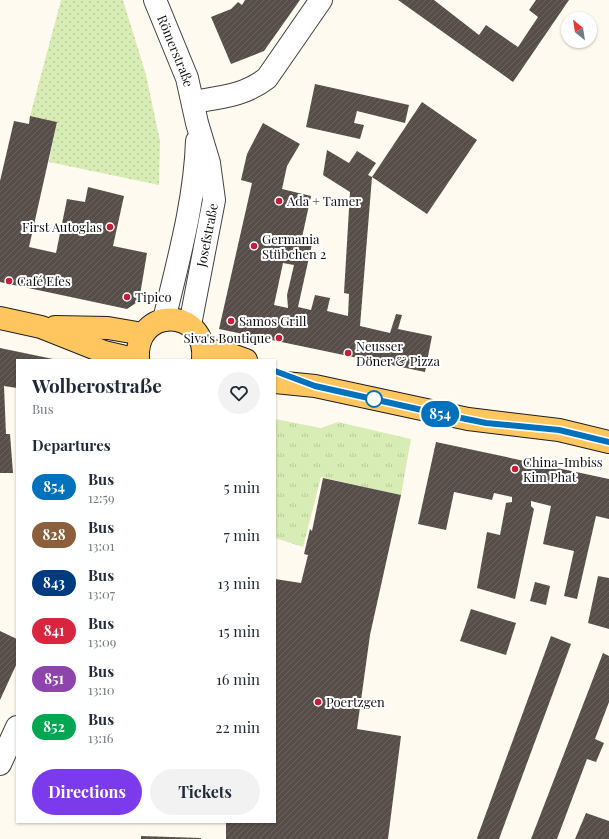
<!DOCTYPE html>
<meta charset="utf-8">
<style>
body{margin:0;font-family:"Playfair Display",serif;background:#f2f2f3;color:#1f2937;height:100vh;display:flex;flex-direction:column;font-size:15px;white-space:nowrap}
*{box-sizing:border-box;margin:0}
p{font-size:13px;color:#747a83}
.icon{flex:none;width:22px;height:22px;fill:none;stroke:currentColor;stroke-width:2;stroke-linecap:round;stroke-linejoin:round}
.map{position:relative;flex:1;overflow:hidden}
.side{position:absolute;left:16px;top:359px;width:260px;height:464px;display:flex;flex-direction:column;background:#fff;border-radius:0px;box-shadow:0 1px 3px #0004}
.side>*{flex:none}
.badge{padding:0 8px;border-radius:13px;font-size:14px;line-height:26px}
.needle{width:26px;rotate:330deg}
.tools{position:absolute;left:561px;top:12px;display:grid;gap:8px}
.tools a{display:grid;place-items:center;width:36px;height:36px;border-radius:50%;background:#fff;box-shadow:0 1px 3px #0004;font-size:20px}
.map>.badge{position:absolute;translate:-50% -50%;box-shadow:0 0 0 2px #fff}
h2{padding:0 16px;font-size:15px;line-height:36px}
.round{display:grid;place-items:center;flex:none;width:42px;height:42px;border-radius:21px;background:#f2f2f3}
.summary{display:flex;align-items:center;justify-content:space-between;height:68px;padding:0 16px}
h1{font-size:19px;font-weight:700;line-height:30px}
.cta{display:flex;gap:8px;margin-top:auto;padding:8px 16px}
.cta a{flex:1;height:46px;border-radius:24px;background:#7c3aed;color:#fff;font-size:16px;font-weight:700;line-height:46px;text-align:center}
.cta a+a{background:#f2f2f3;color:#1f2937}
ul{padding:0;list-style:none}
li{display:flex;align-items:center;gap:12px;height:48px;padding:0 16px}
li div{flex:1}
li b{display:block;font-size:15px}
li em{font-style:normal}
li .badge{min-width:44px;font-weight:700;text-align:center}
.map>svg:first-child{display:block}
.grass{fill:url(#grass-dots)}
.park{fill:url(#park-tufts)}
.building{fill:url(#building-hatch);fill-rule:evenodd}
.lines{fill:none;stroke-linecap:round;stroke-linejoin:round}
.minor-casing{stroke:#414141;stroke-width:24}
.major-casing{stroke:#1f1f1f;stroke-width:24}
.minor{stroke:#fff;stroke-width:22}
.major{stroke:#ffc65f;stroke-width:22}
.line-casing{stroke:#fff;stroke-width:9}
.line{stroke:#0072bc;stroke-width:6}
.poi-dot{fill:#c81c37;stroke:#fff;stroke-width:1.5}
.stop-dot{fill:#fff;stroke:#0072bc;stroke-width:2}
.labels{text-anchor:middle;stroke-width:4;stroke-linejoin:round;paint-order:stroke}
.street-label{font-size:13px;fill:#0e0e0e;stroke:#fff}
.poi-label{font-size:13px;fill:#0e0e0e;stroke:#fff;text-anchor:start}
</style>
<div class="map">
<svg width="609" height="839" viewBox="0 0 609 839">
<defs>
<pattern id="grass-dots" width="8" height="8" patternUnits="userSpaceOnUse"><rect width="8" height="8" fill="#d8ecb5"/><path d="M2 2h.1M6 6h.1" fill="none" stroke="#b8c99a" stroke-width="1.8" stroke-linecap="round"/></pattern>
<pattern id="park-tufts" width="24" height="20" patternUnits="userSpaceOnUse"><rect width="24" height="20" fill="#d8ecb5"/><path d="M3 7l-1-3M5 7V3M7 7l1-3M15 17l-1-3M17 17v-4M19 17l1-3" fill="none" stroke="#b8c99a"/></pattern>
<pattern id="building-hatch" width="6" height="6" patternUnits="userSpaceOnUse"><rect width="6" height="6" fill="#574d49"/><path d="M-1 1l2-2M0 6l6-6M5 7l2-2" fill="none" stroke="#6a625f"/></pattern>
</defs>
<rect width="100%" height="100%" fill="#fffaef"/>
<path class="grass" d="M61 0H123L146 75 160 141 159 185 49 162 57 122 30 116Z"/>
<path class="park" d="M275 419 321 428 338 422 411 439 401 495 321 477 303 547 275 538Z"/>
<g class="building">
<path d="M245 0H300L264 51 231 64 211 17 231 9 238 2 242 5Z"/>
<path d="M398 0H434L479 35 486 25 518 47 538 17 529 10 536 0H569L513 82Z"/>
<path d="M315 84 409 105 405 123 357 111 354 123 364 125 360 139 306 127Z"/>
<path d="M422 102 477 140 427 214 372 177 360 326 390 333 396 314 402 315 398 329 432 336 425 372 219 329 252 183 241 180 247 154 263 123 300 144 287 166 282 189 311 196 301 242 312 244 298 307 311 310 315 295 330 298 327 311 348 316 349 294 344 293 350 192 323 175 327 150 349 163 357 151 376 163 368 175 372 177ZM283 263 294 265 287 295 288 308 274 305Z"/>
<path d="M30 116 57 122 29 247 56 253 67 199 85 202 88 187 124 196 113 246 147 253 139 301 127 309 0 282V181L14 121 29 124Z"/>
<path d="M0 348 53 359 17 360V388L4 386 6 434H10L13 473H0Z"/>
<path d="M436 442 609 479V519L596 516 577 599 564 596 574 551 543 544 551 506 531 501V506L534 509 515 599 477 588 487 532 500 535 506 503 512 502V497L494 493 492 500 454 492 446 530 418 524Z"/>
<path d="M323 478 401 495 370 635 357 729 401 736 388 839H226V822H275V579L301 583 308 555 304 554 310 529 312 531Z"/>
<path d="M598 576 609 578V629L588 623Z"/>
<path d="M535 582 550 586 546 605 530 601Z"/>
<path d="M471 609 516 623 506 655 460 641Z"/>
<path d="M0 631 17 639V663L0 700Z"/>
<path d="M551 636 571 644 499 839H478L477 838Z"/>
<path d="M603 653 609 656V702L595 739 604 743 596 762 587 759 557 839H531Z"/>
<path d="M586 813 609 821V839H575Z"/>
<path d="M141 836 201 838V839H141Z"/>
</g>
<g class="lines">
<g class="minor-casing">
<g id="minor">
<path id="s1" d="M155 0 187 78 197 123 209 163 214 200 190 325"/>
<path d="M193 102C221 97 244 96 267 78L321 0"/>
<path d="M164 320C178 261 195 201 197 141"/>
<path d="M0 764 17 727"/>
</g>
</g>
<g class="major-casing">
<g id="major">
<path d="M0 318 41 327 104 352 138 360"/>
<path d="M55 327 108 328 143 334"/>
<path d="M204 349 232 355 246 360"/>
<path d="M138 360C134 305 208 307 203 360"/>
<path d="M275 382 315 386 468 419 559 430 609 442"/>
</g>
</g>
<use href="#minor" class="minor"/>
<use href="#major" class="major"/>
</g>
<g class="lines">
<g class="line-casing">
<path id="line" d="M275 371 315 386 422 410 486 423 559 430 609 442"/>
</g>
<use href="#line" class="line"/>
</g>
<g class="poi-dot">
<circle cx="279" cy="201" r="4"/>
<circle cx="110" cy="227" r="4"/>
<circle cx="254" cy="246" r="4"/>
<circle cx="9" cy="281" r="4"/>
<circle cx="127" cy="297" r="4"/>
<circle cx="231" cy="321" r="4"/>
<circle cx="279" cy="338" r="4"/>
<circle cx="348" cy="353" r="4"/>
<circle cx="515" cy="469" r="4"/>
<circle cx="318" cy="702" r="4"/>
</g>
<circle class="stop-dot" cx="374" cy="399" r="8"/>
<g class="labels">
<g class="street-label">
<text dy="5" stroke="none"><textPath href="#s1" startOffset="55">Römerstraße</textPath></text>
<text transform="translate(207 235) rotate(-79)" y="5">Josefstraße</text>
</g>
<g class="poi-label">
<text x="287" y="206">Ada + Tamer</text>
<text x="102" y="232" text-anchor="end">First Autoglas</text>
<text x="262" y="244">Germania<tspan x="262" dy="15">Stübchen 2</tspan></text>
<text x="17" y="286">Café Efes</text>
<text x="135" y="302">Tipico</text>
<text x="239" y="326">Samos Grill</text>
<text x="271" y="343" text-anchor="end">Siva's Boutique</text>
<text x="356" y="351">Neusser<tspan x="356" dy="15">Döner &amp; Pizza</tspan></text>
<text x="523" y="467">China-Imbiss<tspan x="523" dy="15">Kim Phat</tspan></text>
<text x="326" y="707">Poertzgen</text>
</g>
</g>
</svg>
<div class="tools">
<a><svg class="needle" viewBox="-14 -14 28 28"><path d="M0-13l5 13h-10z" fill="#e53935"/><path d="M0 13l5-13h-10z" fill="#747a83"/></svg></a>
</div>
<b class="badge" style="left:440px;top:414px;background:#0072bc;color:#fff">854</b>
<section class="side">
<div class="summary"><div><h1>Wolberostraße</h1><p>Bus</p></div><a class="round"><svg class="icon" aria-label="heart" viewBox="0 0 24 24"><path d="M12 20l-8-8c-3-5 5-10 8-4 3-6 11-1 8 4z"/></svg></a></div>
<h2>Departures</h2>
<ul>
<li><span class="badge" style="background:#0072bc;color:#fff">854</span><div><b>Bus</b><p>12:59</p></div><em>5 min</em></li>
<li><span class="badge" style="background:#8b5e3c;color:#fff">828</span><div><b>Bus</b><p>13:01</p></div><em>7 min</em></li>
<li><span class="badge" style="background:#003b80;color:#fff">843</span><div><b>Bus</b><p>13:07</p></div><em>13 min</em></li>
<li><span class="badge" style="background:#d7263d;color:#fff">841</span><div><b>Bus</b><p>13:09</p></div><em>15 min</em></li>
<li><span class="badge" style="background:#8e44ad;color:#fff">851</span><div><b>Bus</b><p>13:10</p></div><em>16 min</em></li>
<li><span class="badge" style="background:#00a651;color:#fff">852</span><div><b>Bus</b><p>13:16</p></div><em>22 min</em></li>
</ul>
<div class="cta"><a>Directions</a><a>Tickets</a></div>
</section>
</div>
